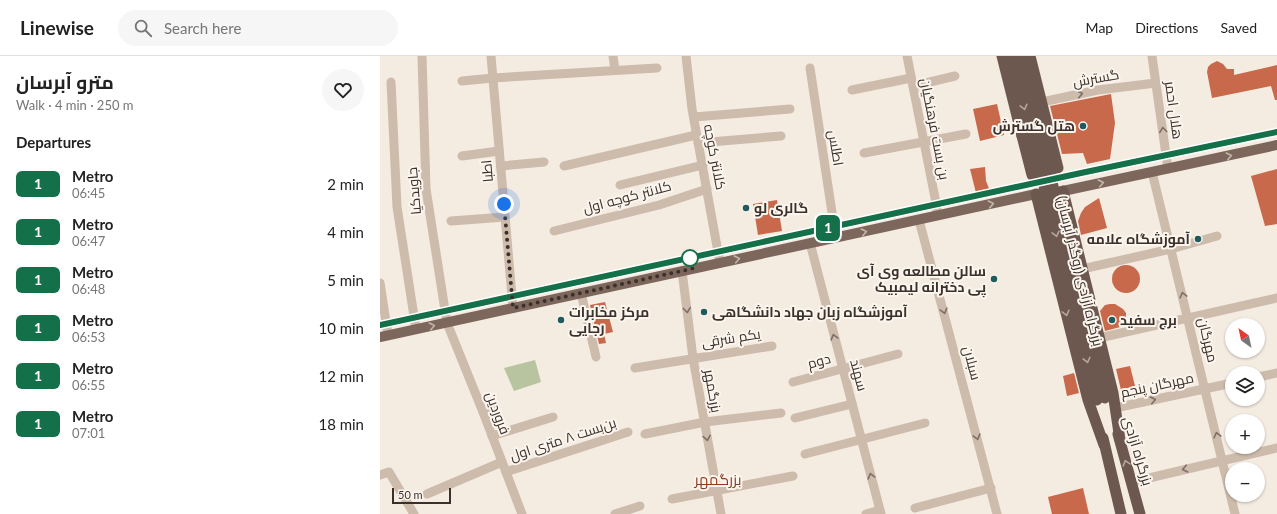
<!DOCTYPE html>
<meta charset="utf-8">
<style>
body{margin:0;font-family:Lato,Cairo,sans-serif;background:#f6f6f6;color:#222;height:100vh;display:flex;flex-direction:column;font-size:15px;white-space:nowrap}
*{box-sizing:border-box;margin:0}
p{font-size:13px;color:#767676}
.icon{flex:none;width:22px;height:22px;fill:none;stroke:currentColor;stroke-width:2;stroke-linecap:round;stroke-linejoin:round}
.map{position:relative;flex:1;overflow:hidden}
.sheet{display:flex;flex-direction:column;background:#fff;width:380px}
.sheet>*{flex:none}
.badge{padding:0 8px;border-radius:6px;font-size:14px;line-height:26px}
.needle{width:26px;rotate:327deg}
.controls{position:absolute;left:845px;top:262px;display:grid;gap:8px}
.controls a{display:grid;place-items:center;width:40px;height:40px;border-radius:50%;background:#fff;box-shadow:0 1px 3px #0004;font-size:20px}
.scale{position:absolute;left:12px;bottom:10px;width:59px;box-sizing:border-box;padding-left:4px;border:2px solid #3b302b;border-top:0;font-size:11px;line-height:14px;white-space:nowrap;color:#3b302b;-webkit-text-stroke:3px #fbf5ee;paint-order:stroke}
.you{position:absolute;width:20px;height:20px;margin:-10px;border:3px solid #fff;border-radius:50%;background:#1a73e8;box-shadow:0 0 0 6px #1a73e833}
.map>.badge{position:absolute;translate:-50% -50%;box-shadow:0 0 0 2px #fff}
h2{padding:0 16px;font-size:15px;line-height:36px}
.round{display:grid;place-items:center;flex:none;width:42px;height:42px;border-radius:21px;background:#f6f6f6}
.headline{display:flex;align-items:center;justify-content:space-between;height:68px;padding:0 16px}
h1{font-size:19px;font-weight:700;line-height:30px}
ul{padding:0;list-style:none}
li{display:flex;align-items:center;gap:12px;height:48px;padding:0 16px}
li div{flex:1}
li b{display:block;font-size:15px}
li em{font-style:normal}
li .badge{min-width:44px;font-weight:700;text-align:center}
header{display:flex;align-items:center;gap:24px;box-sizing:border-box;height:56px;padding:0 20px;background:#fff;border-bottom:1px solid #e0e0e0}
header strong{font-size:19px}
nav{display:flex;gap:22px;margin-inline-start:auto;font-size:14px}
.search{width:280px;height:36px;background:#f6f6f6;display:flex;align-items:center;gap:10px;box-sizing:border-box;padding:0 14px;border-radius:22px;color:#767676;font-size:15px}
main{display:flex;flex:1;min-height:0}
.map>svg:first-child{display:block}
.green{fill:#b8c4a0}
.building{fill:#c8694b}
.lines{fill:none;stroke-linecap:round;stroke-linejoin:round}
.minor{stroke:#cdbbac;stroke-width:9}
.primary{stroke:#7d675c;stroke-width:10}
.trunk{stroke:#6c584f;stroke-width:11}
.trunk-bridge{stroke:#6c584f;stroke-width:11}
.oneway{stroke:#7d6f65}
.oneway2{stroke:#b4a69e}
.oneway3{stroke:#c2b5ac}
.line-casing{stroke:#fff;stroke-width:9}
.line{stroke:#147049;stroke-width:6}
.walk{stroke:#3b302b;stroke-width:4;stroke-dasharray:0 7.2}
.poi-dot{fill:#1f5a5e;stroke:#fbf5ee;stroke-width:1.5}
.stop-dot{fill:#fff;stroke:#147049;stroke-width:2}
.labels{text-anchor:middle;stroke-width:4;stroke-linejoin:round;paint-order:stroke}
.street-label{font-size:14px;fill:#3b302b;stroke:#fbf5ee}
.poi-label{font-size:14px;font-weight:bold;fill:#3b302b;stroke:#fbf5ee;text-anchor:start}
.neighbourhood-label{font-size:15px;fill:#8c3b22;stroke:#fbf5ee}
</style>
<header>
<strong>Linewise</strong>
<div class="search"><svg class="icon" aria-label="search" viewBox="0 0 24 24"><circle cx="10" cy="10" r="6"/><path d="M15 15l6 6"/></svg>Search here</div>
<nav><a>Map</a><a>Directions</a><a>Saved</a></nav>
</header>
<main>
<section class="sheet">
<div class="headline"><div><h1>مترو آبرسان</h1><p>Walk · 4 min · 250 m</p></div><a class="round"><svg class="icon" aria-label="heart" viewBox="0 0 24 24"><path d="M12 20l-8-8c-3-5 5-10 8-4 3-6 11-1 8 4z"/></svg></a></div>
<h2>Departures</h2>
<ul>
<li><span class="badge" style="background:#147049;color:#fff">1</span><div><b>Metro</b><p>06:45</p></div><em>2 min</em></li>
<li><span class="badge" style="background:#147049;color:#fff">1</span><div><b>Metro</b><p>06:47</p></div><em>4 min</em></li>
<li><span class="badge" style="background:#147049;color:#fff">1</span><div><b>Metro</b><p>06:48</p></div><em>5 min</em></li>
<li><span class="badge" style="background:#147049;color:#fff">1</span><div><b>Metro</b><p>06:53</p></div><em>10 min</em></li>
<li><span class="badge" style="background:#147049;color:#fff">1</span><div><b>Metro</b><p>06:55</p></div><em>12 min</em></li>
<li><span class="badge" style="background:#147049;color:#fff">1</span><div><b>Metro</b><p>07:01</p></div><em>18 min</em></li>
</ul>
</section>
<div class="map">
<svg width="897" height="458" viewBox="0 0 897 458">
<rect width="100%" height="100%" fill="#f4ebe1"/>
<path class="green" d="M155 304 161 326 134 335 124 312Z"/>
<g class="building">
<path d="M837 5 843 8 847 13H854V19L897 9V44H895L891 30 832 42 827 16 828 11 831 8Z"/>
<path d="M731 38 735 67 730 103 707 108 703 97 682 98 670 50Z"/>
<path d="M617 48 624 79 600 85 593 53Z"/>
<path d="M605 111 606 125 610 135 596 137 590 113Z"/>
<path d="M897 113V168L885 170 871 120Z"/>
<path d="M719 142 727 172 701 179 698 165 701 157 705 151Z"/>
<path d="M397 144 402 175 378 179 373 148Z"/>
<circle cx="746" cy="223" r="14"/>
<path d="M225 246 233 276 224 278 226 287 219 288 210 249Z"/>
<path d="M730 248H735L743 253 746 257V267L744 270 725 275 720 255 725 249Z"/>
<path d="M750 310 755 330 741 334 736 313Z"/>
<path d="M694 317 699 337 687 340 683 320Z"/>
<path d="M703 432 709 458H672L668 441Z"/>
</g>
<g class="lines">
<g class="minor">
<path d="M42 0 46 133 67 267 103 356 142 458"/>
<path d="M111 0 133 252"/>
<path d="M233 0 235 14"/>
<path d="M306 0 312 53 340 207"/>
<path d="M527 0 557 152 556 160"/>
<path d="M772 0 788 113"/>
<path d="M430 12 455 176V182"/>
<path d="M82 25 113 22 277 12"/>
<path d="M11 26 17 151 36 273"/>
<path d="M533 30 575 20"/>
<path d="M472 34 531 22"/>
<path d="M662 46 718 34 776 27"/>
<path d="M314 61 410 53"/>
<path d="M318 87 401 80"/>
<path d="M484 97 586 78"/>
<path d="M82 100 119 95"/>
<path d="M121 110 164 106"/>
<path d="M184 110 316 79"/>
<path d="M772 116 855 458"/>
<path d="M240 129 323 109"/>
<path d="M539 164 617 458"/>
<path d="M71 165 125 161"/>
<path d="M174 175 279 149 327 133"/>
<path d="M430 187 501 458"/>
<path d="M702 213 791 193 837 180"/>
<path d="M302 215 313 302 341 458"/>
<path d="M0 227 8 279"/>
<path d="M201 237 216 301"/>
<path d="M719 282 897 242"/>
<path d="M255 312 392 290"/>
<path d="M878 321 897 317"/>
<path d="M413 326 518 298"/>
<path d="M735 352 852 327"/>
<path d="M103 356 114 351"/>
<path d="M415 362 472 348"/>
<path d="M265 378 325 366 401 357"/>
<path d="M112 380 173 361"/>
<path d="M425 398 545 367"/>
<path d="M126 416 248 376"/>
<path d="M0 419 9 416 34 458"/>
<path d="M752 426 897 392"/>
<path d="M47 438 122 406"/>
<path d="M292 443 413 420"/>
<path d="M535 452 611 432"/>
<path d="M235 458 260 450"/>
<path d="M486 458 500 454"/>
</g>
<path class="primary" d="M0 281 656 138 683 135 897 89"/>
<g class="trunk">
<path d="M622 0 642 80 646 86"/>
<path d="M642 80 652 119 678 112 650 0"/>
<path d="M683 135 733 337 740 384"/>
<path d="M656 138 708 344 724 389"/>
<path d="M738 378 760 458"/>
<path d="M723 382 741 458"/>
</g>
<g class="trunk-bridge">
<path d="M632 0 717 344"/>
<path d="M641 0 725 342"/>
</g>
</g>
<defs><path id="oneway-chevron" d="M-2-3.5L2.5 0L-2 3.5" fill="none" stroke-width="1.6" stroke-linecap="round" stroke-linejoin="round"/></defs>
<g class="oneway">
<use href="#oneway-chevron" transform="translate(700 38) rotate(-12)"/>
<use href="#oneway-chevron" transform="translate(783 74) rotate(-98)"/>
<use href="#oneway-chevron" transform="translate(803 239) rotate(-104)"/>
<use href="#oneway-chevron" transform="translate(307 254) rotate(83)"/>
<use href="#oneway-chevron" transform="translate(564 255) rotate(75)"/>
<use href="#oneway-chevron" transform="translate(454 281) rotate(-105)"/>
<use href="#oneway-chevron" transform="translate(773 344) rotate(-12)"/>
<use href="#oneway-chevron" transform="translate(837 379) rotate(-104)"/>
<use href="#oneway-chevron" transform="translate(597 381) rotate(75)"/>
<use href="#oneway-chevron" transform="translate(327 382) rotate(80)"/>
<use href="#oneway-chevron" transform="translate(805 413) rotate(167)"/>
<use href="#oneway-chevron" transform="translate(491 420) rotate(-105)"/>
</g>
<g class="oneway2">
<use href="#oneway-chevron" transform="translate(644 51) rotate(76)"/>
<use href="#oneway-chevron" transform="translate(676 178) rotate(76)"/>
<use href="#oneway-chevron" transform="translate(686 257) rotate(76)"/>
<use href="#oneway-chevron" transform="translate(707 304) rotate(76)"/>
<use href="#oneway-chevron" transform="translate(746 407) rotate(-106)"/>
</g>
<g class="oneway3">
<use href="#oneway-chevron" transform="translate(849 100) rotate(-12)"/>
<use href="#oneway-chevron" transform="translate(721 127) rotate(-12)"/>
<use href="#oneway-chevron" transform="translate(611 148) rotate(-12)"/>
<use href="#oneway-chevron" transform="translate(484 176) rotate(-12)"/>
<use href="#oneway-chevron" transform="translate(357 203) rotate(-12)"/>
<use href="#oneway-chevron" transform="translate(52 270) rotate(-12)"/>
</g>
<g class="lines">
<g class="line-casing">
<path id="line" d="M0 269 701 117 897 76"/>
</g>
<use href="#line" class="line"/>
<path class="walk" d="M124 148 133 252 315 212 310 202"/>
</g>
<g class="poi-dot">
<circle cx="703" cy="70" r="4"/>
<circle cx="366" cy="152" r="4"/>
<circle cx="818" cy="183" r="4"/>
<circle cx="614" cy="223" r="4"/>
<circle cx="324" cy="256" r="4"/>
<circle cx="181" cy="264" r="4"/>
<circle cx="732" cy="264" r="4"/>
</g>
<circle class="stop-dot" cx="310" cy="202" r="8"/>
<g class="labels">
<g class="street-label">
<text transform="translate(716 22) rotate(-10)" y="5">گسترش</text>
<text transform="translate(794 54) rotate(82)" y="5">هلال احمر</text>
<text transform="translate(555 73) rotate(79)" y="5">بن بست فرهنگیان</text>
<text transform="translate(456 92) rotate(81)" y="5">اطلس</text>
<text transform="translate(335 101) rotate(79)" y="5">کلانتر کوچه</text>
<text transform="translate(107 115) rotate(-95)" y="5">اطبا</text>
<text transform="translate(34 135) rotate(-95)" y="5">جاویدکیا</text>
<text transform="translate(247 141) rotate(-15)" y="5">کلانتر کوچه اول</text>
<text transform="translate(700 215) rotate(76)" y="5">بزرگراه آزادی (روگذر آبرسان)</text>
<text transform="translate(351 282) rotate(-9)" y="5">یکم شرقی</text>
<text transform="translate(828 284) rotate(77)" y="5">مهرگان</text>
<text transform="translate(439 305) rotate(-15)" y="5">دوم</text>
<text transform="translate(592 307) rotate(75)" y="5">سبلان</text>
<text transform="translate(479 319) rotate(75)" y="5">سهند</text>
<text transform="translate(777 329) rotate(-12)" y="5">مهرگان پنجم</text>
<text transform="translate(333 335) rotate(80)" y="5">بزرگمهر</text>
<text transform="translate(118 357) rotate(69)" y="5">فروردین</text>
<text transform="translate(183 383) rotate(-18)" y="5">بن‌بست ۸ متری اول</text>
<text transform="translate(758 395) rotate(73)" y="5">بزرگراه آزادی</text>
</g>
<g class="poi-label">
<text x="695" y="75" text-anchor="end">هتل گسترش</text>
<text x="374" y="157">گالری لو</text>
<text x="810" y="188" text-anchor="end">آموزشگاه علامه</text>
<text x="606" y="220" text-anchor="end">سالن مطالعه وی آی<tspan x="606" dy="16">پی دخترانه لیمبیک</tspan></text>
<text x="189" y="261">مرکز مخابرات<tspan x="189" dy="16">رجایی</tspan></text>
<text x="332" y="261">آموزشگاه زبان جهاد دانشگاهی</text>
<text x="740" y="269">برج سفید</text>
</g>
<g class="neighbourhood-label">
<text x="338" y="429">بزرگمهر</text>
</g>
</g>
</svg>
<div class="controls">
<a><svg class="needle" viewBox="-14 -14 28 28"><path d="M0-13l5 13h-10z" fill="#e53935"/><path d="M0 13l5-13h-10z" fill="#767676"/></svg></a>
<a><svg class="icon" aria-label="layers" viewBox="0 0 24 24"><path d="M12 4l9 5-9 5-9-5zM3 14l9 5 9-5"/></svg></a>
<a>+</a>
<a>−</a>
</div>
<div class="scale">50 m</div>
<div class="you" style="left:124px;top:148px"></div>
<b class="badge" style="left:448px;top:172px;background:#147049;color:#fff">1</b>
</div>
</main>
